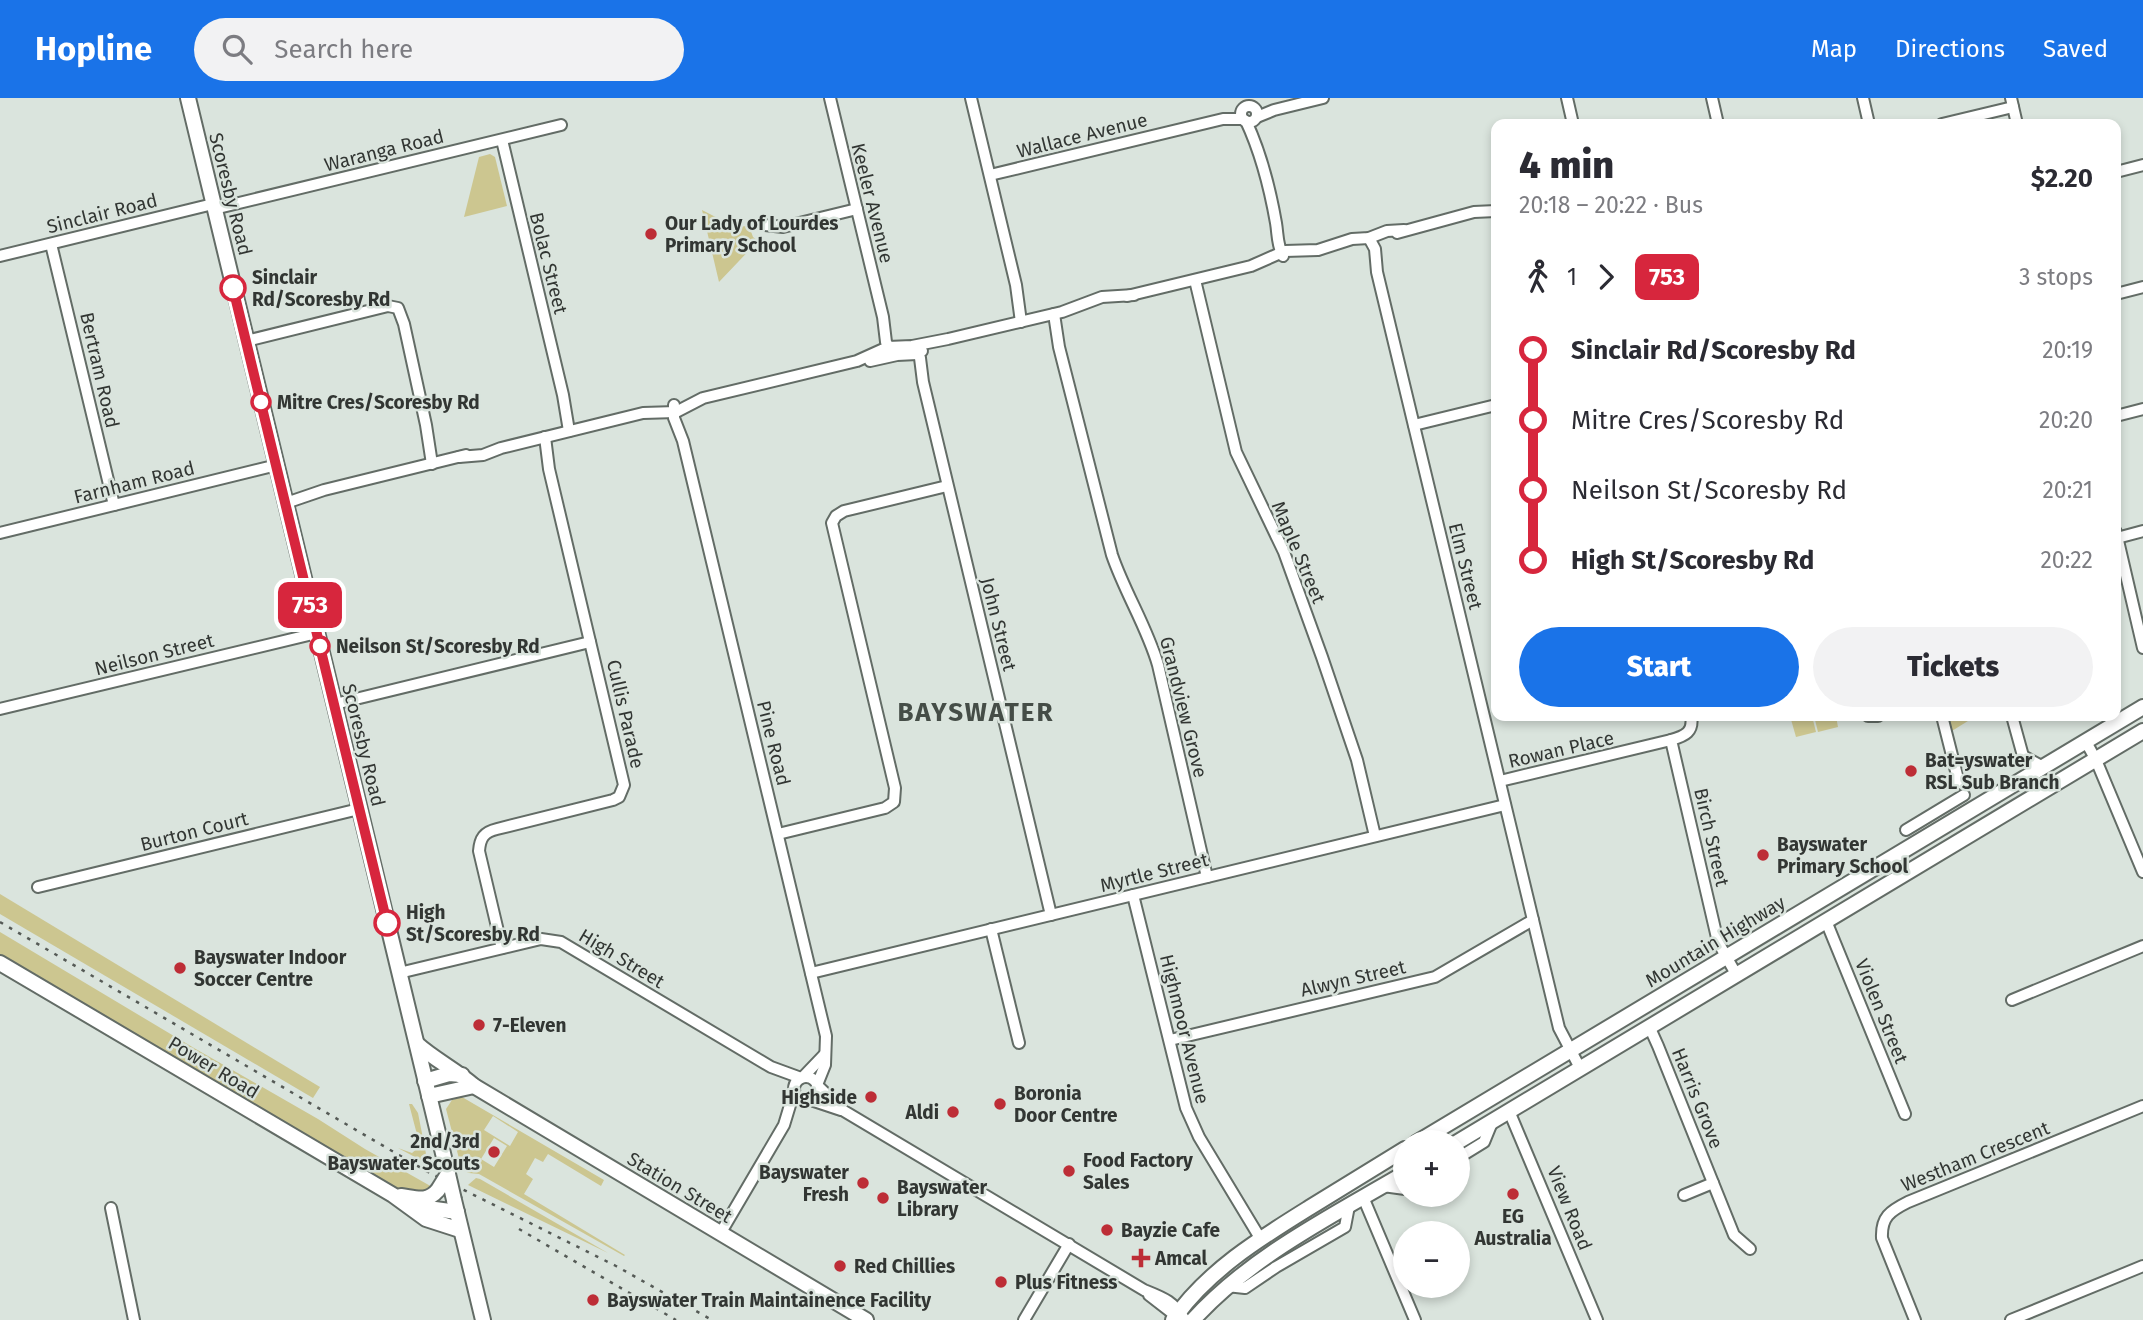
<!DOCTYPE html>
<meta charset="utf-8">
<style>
body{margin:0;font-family:"Fira Sans",sans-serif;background:#f2f2f3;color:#2b2b33;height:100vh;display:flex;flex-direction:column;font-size:26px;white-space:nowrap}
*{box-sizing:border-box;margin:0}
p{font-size:23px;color:#7c7c81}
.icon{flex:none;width:38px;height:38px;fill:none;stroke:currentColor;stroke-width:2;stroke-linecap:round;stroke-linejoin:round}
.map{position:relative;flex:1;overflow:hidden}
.details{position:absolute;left:1491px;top:21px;width:630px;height:602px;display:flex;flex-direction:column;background:#fff;border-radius:14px;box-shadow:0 4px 10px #0003}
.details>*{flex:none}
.badge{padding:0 14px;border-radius:10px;font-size:24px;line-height:46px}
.tools{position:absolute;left:1393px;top:1032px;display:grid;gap:14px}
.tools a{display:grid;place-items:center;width:77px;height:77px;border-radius:50%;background:#fff;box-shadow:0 4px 10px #0003;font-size:35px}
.map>.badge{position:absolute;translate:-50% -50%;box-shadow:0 0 0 4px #fff}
.legs{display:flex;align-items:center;gap:10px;height:77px;padding:0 28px;font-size:23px}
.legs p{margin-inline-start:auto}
.headline{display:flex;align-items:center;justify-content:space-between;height:119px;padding:0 28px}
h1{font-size:38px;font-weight:800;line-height:52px}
.cta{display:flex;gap:14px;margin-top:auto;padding:14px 28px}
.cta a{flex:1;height:80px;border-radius:42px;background:#1a73e8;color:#fff;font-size:28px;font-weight:800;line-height:80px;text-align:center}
.cta a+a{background:#f2f2f3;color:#2b2b33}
ul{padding:0 28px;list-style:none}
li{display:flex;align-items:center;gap:24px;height:70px;font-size:26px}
li i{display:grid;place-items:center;width:10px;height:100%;margin:0 9px;background:currentColor}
li i::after{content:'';width:18px;height:18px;margin:-9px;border:5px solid;border-radius:50%;background:#fff}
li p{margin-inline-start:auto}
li:first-child i{background:linear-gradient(#0000 50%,currentColor 0)}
li:last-child i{background:linear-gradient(currentColor 50%,#0000 0)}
header{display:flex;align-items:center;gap:42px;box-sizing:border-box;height:98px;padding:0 35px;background:#1a73e8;color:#fff}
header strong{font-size:33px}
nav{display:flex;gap:38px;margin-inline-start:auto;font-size:24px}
.search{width:490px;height:63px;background:#f2f2f3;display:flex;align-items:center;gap:18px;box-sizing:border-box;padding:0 24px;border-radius:38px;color:#7c7c81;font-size:26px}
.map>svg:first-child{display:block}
.green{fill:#ccc690;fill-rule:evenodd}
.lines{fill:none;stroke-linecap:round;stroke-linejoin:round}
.minor-casing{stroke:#636c66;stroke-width:14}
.major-casing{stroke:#636c66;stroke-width:18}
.minor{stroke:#fff;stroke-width:10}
.major{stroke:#fff;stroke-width:14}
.rail{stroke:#555a56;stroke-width:2.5;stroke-dasharray:3.5 7;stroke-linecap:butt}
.major-bridge-casing{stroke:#636c66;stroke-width:18;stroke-linecap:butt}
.major-bridge{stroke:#fff;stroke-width:14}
.line-1-casing{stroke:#fff;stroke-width:16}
.line-1{stroke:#d7263d;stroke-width:10}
.poi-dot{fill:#bd2d36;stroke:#dae4dd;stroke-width:2.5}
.stop-1-dot{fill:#fff;stroke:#d7263d;stroke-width:3.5}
.labels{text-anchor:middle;stroke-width:5;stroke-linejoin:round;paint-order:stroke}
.street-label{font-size:19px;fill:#323633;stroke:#dae4dd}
.poi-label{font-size:19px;font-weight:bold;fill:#323633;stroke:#dae4dd;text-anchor:start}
.stop-label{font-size:19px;font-weight:bold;fill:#323633;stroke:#dae4dd;text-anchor:start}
.district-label{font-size:26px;font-weight:bold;letter-spacing:2px;fill:#454d47;stroke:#dae4dd}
</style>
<header>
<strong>Hopline</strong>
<div class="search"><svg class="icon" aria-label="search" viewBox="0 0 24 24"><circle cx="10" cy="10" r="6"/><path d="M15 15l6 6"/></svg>Search here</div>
<nav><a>Map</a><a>Directions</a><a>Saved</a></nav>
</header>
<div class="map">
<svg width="2143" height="1222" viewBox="0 0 2143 1222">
<rect width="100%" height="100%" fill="#dae4dd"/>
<g class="green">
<path d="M490 56 495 59 507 108 464 119 479 59Z"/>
<path d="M702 112 735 129 749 128 753 139 758 143 719 184Z"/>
<path d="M1790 618H1812L1816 634 1796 639Z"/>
<path d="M1814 618H1836L1838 629 1818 634Z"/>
<path d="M1942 618H1976L1947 636Z"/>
<path d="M0 796 320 989 313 1000 0 816Z"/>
<path d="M0 834 194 950 318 1021 365 1051 434 1090 431 1095 402 1093 9 862 0 857Z"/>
<path d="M462 999 604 1082 601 1088 548 1056 543 1064 535 1060 526 1076 533 1081 524 1096 625 1157 624 1158 479 1076 469 1075 462 1072 446 1011 452 1002ZM493 1018 518 1034 510 1048 484 1032ZM494 1040 507 1048 494 1069 481 1061Z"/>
<path d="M409 1006H412L418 1015 428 1066 398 1050 412 1055 420 1048Z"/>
<path d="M476 1080 480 1081 608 1155 468 1087Z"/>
</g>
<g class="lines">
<g class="minor-casing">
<g id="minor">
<path d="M830 0 883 219 886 244 893 257"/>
<path d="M971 0 1016 187 1021 224"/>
<path d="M1567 0 1573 26"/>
<path d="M1712 0 1718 26"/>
<path d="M1863 0 1869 26"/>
<path d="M2011 0 2017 26"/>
<circle cx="1249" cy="16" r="8"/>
<path d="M1257 19 1274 12 1323 0"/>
<path d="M1246 23C1261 55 1270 91 1276 125 1278 137 1277 147 1283 158"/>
<path d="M1942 26 2013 9"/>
<path d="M502 42 563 297 569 333"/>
<path d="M2116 74 2143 67"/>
<path d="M990 77 1223 21H1243"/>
<path d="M214 111 561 27"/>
<path d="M765 127 783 129 857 111"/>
<path d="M1397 135 1474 114 1496 113"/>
<path d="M1369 140 1375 151 1377 174 1559 930 1580 970"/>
<path d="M51 146 114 407"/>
<path d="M0 158 213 106"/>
<path d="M1195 182 1236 354 1284 454 1322 559 1357 662 1375 738"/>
<path d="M2116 196 2143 189"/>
<path d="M1127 198 1251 168 1285 153 1318 152 1352 141 1369 140 1387 133 1404 132"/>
<path d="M1054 216 1059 249 1112 457C1125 495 1147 529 1158 567L1207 779"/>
<path d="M246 243 388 208 398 210 404 226 426 327 432 366"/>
<path d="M914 248 920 260 923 284 1051 817"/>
<path d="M870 263 897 257 917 256 922 253"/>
<path d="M674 307V320L683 343 826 938 825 967 817 987"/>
<path d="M2116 318 2143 311"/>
<path d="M1414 327 1496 307"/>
<path d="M459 359 483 357 501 350 643 315 676 314 703 300 857 263 888 249 912 248 948 241 1062 214 1102 199 1134 197"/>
<path d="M286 405 324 392 466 357"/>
<path d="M2116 434 2143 550"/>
<path d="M0 435 277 367"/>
<path d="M2117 440 2143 433"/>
<path d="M335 606 590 544"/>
<path d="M0 611 317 535"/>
<path d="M1691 618C1694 634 1685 638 1671 642L1718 844 1736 876"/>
<path d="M1868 618H1878"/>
<path d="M1942 618 1959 685"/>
<path d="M2012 618 2023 658 2043 669"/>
<path d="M2086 644 2096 662 2143 774"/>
<path d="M1500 683 1671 642"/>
<path d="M1906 732 1964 697"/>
<path d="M778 736 885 710 894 704 895 690 832 425 836 418 844 413 947 388"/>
<path d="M38 789 359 711"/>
<path d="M1133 797 1186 1010 1199 1039 1260 1140"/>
<path d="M1826 823 1905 1016"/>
<path d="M991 831 1019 945"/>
<path d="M502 850 479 753C480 740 484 734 497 731L613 702 619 699 624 687 549 371 545 339"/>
<path d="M399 875 541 841 561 844 771 969 801 980"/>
<path d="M811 875 1505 707"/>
<path d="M2012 902 2143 848"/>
<path d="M1649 928 1658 948 1734 1137 1750 1151"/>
<path d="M1170 942 1435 879 1533 822"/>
<circle cx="806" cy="991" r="12"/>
<path d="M803 979 825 956"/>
<path d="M818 988 844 1013 1144 1192C1164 1200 1173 1203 1185 1222"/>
<path d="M811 1002 841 1012"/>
<path d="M1509 1013 1597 1222"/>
<path d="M1458 1060 1484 1044 1493 1022"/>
<path d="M1383 1088 1405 1091"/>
<path d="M1684 1097 1713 1085"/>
<path d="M1363 1099 1415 1222"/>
<path d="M111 1110 134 1222"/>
<path d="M720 1136 784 1027 794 994"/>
<path d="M1227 1188 1245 1190 1276 1169 1345 1129 1349 1108"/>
<path d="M1149 1197 1180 1221"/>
<path d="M1024 1222 1069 1146"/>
<path d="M1915 1222 1882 1140C1881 1119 1890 1113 1908 1104L2143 1008"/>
<path d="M2011 1222 2143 1168"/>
</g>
</g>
<g class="major-casing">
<g id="major">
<path d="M188 0 448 1076"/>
<path d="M0 865 393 1097 426 1121 460 1132"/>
<path d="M417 946C435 962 456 972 474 988L866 1222"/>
<path d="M425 983 449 976 462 977"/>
<path d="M429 998 474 988"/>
<path d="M1416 1045 2143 609"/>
<path d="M1456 1045 2143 633"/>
<path d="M401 1098C416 1100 427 1105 438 1092"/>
<path d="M454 1102 483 1222"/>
<path d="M413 1108 457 1114"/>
<path d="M1173 1222C1207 1173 1259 1141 1309 1110 1341 1090 1373 1071 1405 1051"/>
<path d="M1193 1222C1251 1158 1332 1118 1405 1075"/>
</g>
</g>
<use href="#minor" class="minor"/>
<use href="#major" class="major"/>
<g class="rail">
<path d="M0 824 428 1074 616 1168 712 1222"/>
<path d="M519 1131 676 1222"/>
</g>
<g class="major-bridge-casing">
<g id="major-bridge">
<path d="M448 1076 454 1102"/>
<path d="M438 1092 448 1076"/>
</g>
</g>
<use href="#major-bridge" class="major-bridge"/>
</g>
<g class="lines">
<g class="line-1-casing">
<path id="line-1" d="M233 190 387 825"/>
</g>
<use href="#line-1" class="line-1"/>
</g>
<g class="poi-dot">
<circle cx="651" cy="136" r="7"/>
<circle cx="1911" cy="673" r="7"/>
<circle cx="1763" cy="757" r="7"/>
<circle cx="180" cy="870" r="7"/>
<circle cx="479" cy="927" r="7"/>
<circle cx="871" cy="999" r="7"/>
<circle cx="1000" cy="1006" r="7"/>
<circle cx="953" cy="1014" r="7"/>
<circle cx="494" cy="1054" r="7"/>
<circle cx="1069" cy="1073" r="7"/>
<circle cx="863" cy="1085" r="7"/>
<circle cx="1513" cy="1096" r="7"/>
<circle cx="883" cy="1100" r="7"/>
<circle cx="1107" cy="1132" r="7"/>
<path d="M1137.5 1149.5h7v7h7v7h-7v7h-7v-7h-7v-7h7z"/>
<circle cx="840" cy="1168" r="7"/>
<circle cx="1001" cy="1184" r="7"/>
<circle cx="593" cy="1202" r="7"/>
</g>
<g class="stop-1-dot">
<circle cx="233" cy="190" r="12"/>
<circle cx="261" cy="304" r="9"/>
<circle cx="320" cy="548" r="9"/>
<circle cx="387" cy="825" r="12"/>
</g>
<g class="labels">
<g class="street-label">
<text transform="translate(1082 37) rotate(-14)" y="7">Wallace Avenue</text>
<text transform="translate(384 52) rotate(-14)" y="7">Waranga Road</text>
<text transform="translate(231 96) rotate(76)" y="7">Scoresby Road</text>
<text transform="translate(873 105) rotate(76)" y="7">Keeler Avenue</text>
<text transform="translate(102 115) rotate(-14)" y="7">Sinclair Road</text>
<text transform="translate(549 165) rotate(76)" y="7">Bolac Street</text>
<text transform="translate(100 272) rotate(77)" y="7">Bertram Road</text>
<text transform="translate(134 384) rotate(-14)" y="7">Farnham Road</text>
<text transform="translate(1299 454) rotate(67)" y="7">Maple Street</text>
<text transform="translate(1466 468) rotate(76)" y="7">Elm Street</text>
<text transform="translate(999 526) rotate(76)" y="7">John Street</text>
<text transform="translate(154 556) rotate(-14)" y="7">Neilson Street</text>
<text transform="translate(1184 609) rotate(76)" y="7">Grandview Grove</text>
<text transform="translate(626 616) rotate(77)" y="7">Cullis Parade</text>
<text transform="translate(774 645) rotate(76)" y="7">Pine Road</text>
<text transform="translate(364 647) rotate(76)" y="7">Scoresby Road</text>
<text transform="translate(1561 651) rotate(-13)" y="7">Rowan Place</text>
<text transform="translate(194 733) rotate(-14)" y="7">Burton Court</text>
<text transform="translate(1712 739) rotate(77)" y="7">Birch Street</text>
<text transform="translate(1154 774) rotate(-14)" y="7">Myrtle Street</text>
<text transform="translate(1715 843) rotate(-31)" y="7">Mountain Highway</text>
<text transform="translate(622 860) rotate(31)" y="7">High Street</text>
<text transform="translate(1353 880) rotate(-13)" y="7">Alwyn Street</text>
<text transform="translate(1882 913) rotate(68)" y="7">Violen Street</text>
<text transform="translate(1185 931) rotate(76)" y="7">Highmoor Avenue</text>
<text transform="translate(214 969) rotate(31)" y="7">Power Road</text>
<text transform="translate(1698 1000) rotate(68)" y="7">Harris Grove</text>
<text transform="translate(1975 1058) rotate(-22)" y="7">Westham Crescent</text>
<text transform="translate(680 1089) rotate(31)" y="7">Station Street</text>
<text transform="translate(1570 1110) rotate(68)" y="7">View Road</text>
</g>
<g class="poi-label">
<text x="665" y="132">Our Lady of Lourdes<tspan x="665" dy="22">Primary School</tspan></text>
<text x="1925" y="669">Bat=yswater<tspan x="1925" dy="22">RSL Sub Branch</tspan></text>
<text x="1777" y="753">Bayswater<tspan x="1777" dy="22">Primary School</tspan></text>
<text x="194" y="866">Bayswater Indoor<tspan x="194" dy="22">Soccer Centre</tspan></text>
<text x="493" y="934">7-Eleven</text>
<text x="1014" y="1002">Boronia<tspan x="1014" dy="22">Door Centre</tspan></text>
<text x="857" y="1006" text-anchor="end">Highside</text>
<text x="939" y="1021" text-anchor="end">Aldi</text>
<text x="480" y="1050" text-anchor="end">2nd/3rd<tspan x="480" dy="22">Bayswater Scouts</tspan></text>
<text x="1083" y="1069">Food Factory<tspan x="1083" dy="22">Sales</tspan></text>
<text x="849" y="1081" text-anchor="end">Bayswater<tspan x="849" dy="22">Fresh</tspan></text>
<text x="897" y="1096">Bayswater<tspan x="897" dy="22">Library</tspan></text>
<text x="1513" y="1125" text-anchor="middle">EG<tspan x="1513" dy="22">Australia</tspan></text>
<text x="1121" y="1139">Bayzie Cafe</text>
<text x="1155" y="1167">Amcal</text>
<text x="854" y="1175">Red Chillies</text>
<text x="1015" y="1191">Plus Fitness</text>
<text x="607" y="1209">Bayswater Train Maintainence Facility</text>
</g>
<g class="stop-label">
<text x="252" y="186">Sinclair<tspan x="252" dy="22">Rd/Scoresby Rd</tspan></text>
<text x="277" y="311">Mitre Cres/Scoresby Rd</text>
<text x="336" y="555">Neilson St/Scoresby Rd</text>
<text x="406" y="821">High<tspan x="406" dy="22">St/Scoresby Rd</tspan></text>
</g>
<g class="district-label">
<text x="976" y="623">BAYSWATER</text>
</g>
</g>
</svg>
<div class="tools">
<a>+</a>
<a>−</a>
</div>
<b class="badge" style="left:310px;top:507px;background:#d7263d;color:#fff">753</b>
<section class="details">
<div class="headline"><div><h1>4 min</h1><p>20:18 – 20:22 · Bus</p></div><b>$2.20</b></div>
<div class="legs"><svg class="icon" aria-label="walk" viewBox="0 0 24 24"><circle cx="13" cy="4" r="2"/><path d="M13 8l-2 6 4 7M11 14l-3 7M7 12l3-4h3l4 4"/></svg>1<svg class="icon" aria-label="forward" viewBox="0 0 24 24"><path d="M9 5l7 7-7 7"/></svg><b class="badge" style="background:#d7263d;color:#fff">753</b><p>3 stops</p></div>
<ul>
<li><i style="color:#d7263d"></i><b>Sinclair Rd/Scoresby Rd</b><p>20:19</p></li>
<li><i style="color:#d7263d"></i><span>Mitre Cres/Scoresby Rd</span><p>20:20</p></li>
<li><i style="color:#d7263d"></i><span>Neilson St/Scoresby Rd</span><p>20:21</p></li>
<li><i style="color:#d7263d"></i><b>High St/Scoresby Rd</b><p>20:22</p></li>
</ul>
<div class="cta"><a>Start</a><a>Tickets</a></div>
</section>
</div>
